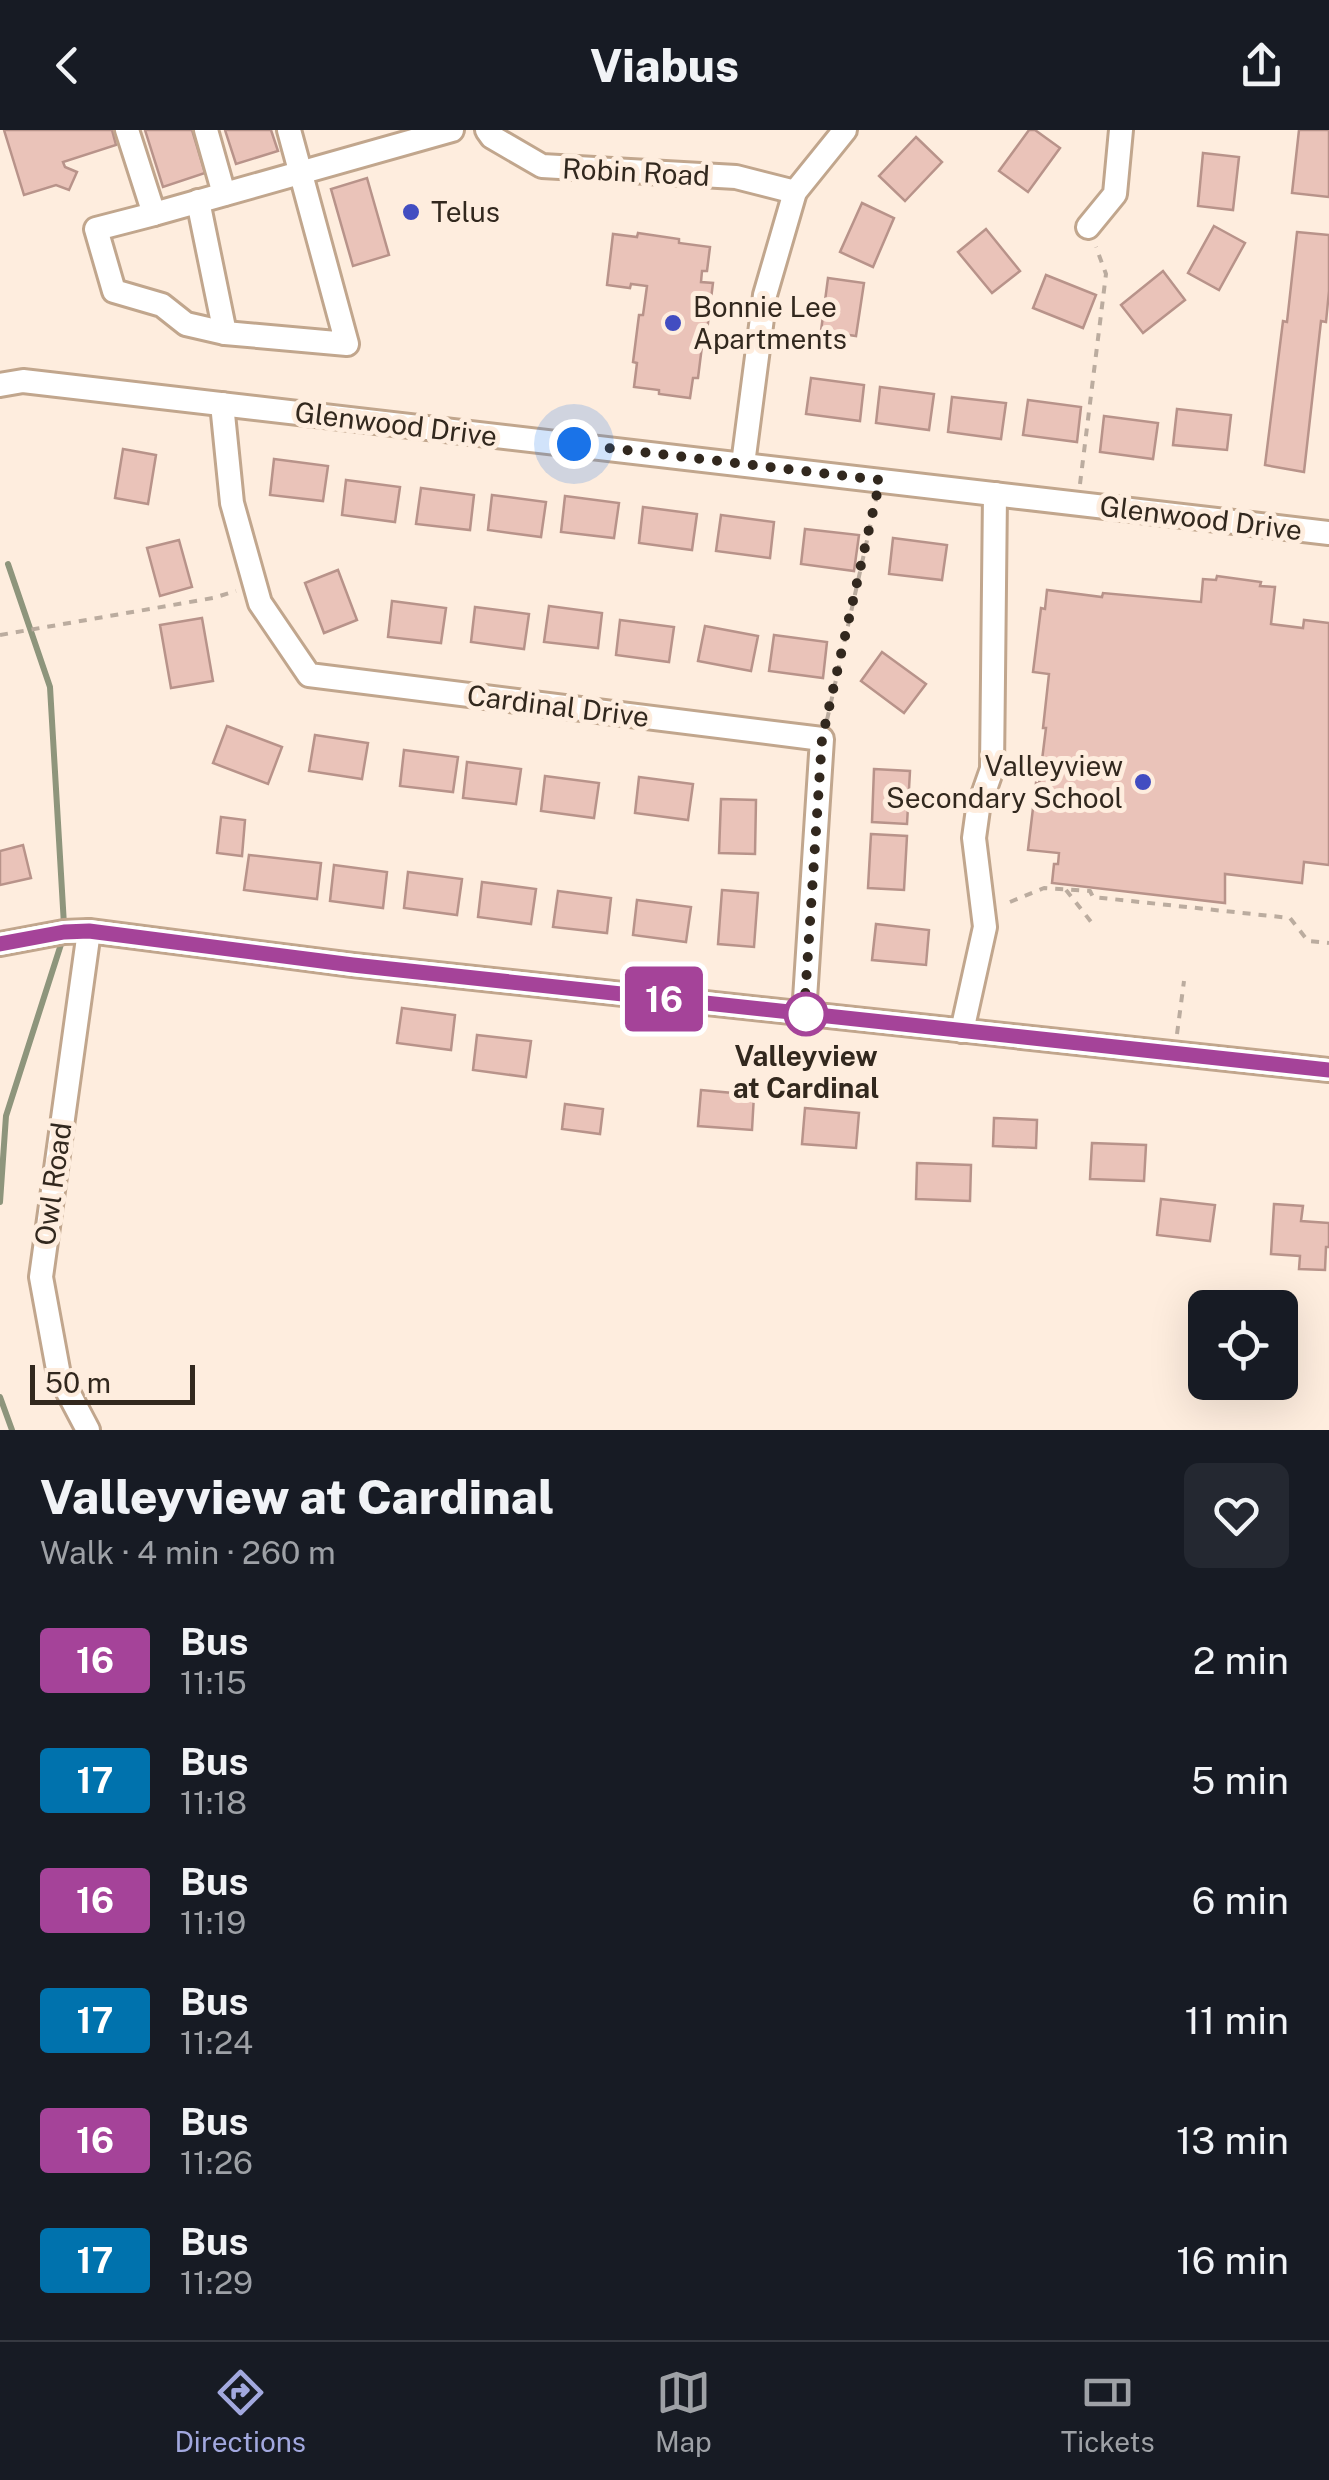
<!DOCTYPE html>
<meta charset="utf-8">
<style>
body{margin:0;font-family:"Public Sans",sans-serif;background:#242831;color:#f1f3f6;height:100vh;display:flex;flex-direction:column;font-size:38px;white-space:nowrap}
*{box-sizing:border-box;margin:0}
p{font-size:32px;color:#9ea1a6}
.icon{flex:none;width:55px;height:55px;fill:none;stroke:currentColor;stroke-width:2;stroke-linecap:round;stroke-linejoin:round}
.map{position:relative;height:1300px;overflow:hidden}
.drawer{display:flex;flex-direction:column;background:#171b24;flex:1}
.drawer>*{flex:none}
.badge{padding:0 20px;border-radius:8px;font-size:35px;line-height:65px}
.tools{position:absolute;left:1188px;top:1160px;display:grid;gap:20px}
.tools a{display:grid;place-items:center;width:110px;height:110px;border-radius:15px;background:#171b24;box-shadow:0 10px 40px #0002;font-size:50px}
.scale{position:absolute;left:30px;bottom:25px;width:165px;box-sizing:border-box;padding-left:10px;border:5px solid #32281e;border-top:0;font-size:28px;line-height:35px;white-space:nowrap;color:#32281e;-webkit-text-stroke:8px #feedde;paint-order:stroke}
.you{position:absolute;width:50px;height:50px;margin:-25px;border:8px solid #fff;border-radius:50%;background:#1a73e8;box-shadow:0 0 0 15px #1a73e833}
.map>.badge{position:absolute;translate:-50% -50%;box-shadow:0 0 0 5px #fff}
.round{display:grid;place-items:center;flex:none;width:105px;height:105px;border-radius:15px;background:#242831}
.head{display:flex;align-items:center;justify-content:space-between;height:170px;padding:0 40px}
h1{font-size:48px;font-weight:800;line-height:75px}
ul{padding:0;list-style:none}
li{display:flex;align-items:center;gap:30px;height:120px;padding:0 40px}
li div{flex:1}
li b{display:block;font-size:38px}
li em{font-style:normal}
li .badge{min-width:110px;font-weight:700;text-align:center}
header{display:flex;justify-content:space-between;align-items:center;height:130px;padding:0 40px;background:#171b24;font-size:45px;font-weight:800}
.dock{display:flex;justify-content:space-around;align-items:center;height:140px;border-top:2px solid #363941;background:#171b24;font-size:28px;color:#9ea1a6}
.dock a{display:grid;justify-items:center;gap:5px}
.dock .on{color:#a2a8de}
.map>svg:first-child{display:block}
.lines{fill:none;stroke-linecap:round;stroke-linejoin:round}
.stream{stroke:#8e957c;stroke-width:6}
.building{fill:#eac3b9;stroke:#b8938a;stroke-width:2.5}
.minor-casing{stroke:#c1a68d;stroke-width:28}
.path{stroke:#bbac9f;stroke-width:4;stroke-dasharray:8 8;stroke-linecap:butt}
.minor{stroke:#fff;stroke-width:22}
.line-casing{stroke:#fff;stroke-width:22}
.line{stroke:#a54399;stroke-width:15}
.walk{stroke:#32281e;stroke-width:10;stroke-dasharray:0 18}
.poi-dot{fill:#424dc1;stroke:#feedde;stroke-width:4}
.stop-dot{fill:#fff;stroke:#a54399;stroke-width:5}
.labels{text-anchor:middle;stroke-width:10;stroke-linejoin:round;paint-order:stroke}
.street-label{font-size:28px;fill:#32281e;stroke:#feedde}
.poi-label{font-size:28px;fill:#32281e;stroke:#feedde;text-anchor:start}
.stop-label{font-size:28px;font-weight:bold;fill:#32281e;stroke:#feedde}
</style>
<header><svg class="icon" aria-label="back" viewBox="0 0 24 24"><path d="M15 5l-7 7 7 7"/></svg>Viabus<svg class="icon" aria-label="share" viewBox="0 0 24 24"><path d="M12 15V3M7 8l5-5 5 5M5 13v7h14v-7"/></svg></header>
<div class="map">
<svg width="1329" height="1300" viewBox="0 0 1329 1300">
<rect width="100%" height="100%" fill="#feedde"/>
<g class="lines">
<g class="stream">
<path d="M8 434 50 557 64 795"/>
<path d="M0 1072 6 986 63 808"/>
<path d="M0 1267 12 1300"/>
</g>
</g>
<g class="building">
<path d="M4 0H112L116 15 63 32 65 37 77 42 69 60 56 55 24 65Z"/>
<path d="M145 0H192L205 43 163 57Z"/>
<path d="M225 0H271L278 21 236 34Z"/>
<path d="M1029 0H1035L1060 18 1028 62 999 41Z"/>
<path d="M1299 0H1329V67L1292 63Z"/>
<path d="M916 7 942 32 905 71 879 46Z"/>
<path d="M1203 23 1239 27 1233 80 1198 76Z"/>
<path d="M367 48 389 125 353 136 331 59Z"/>
<path d="M862 73 894 88 873 137 840 122Z"/>
<path d="M1214 96 1245 113 1219 160 1188 143Z"/>
<path d="M986 99 1020 141 992 163 958 122Z"/>
<path d="M1297 102 1329 105V161L1326 192 1321 191 1304 342 1265 335 1283 191 1287 192Z"/>
<path d="M638 103 679 109V113L710 117 707 141H702L701 152 713 153 707 201 704 200 698 248H693L690 268 659 264V260L634 257 637 233 633 232 639 185H643L647 156 631 154 630 158 607 155 613 104 637 107Z"/>
<path d="M1163 141 1185 170 1143 203 1121 175Z"/>
<path d="M1046 145 1096 165 1083 198 1033 178Z"/>
<path d="M828 148 864 153 856 206 821 201Z"/>
<path d="M811 248 864 255 860 291 806 284Z"/>
<path d="M880 257 934 264 929 300 876 293Z"/>
<path d="M952 267 1006 273 1001 309 948 302Z"/>
<path d="M1028 270 1081 277 1077 312 1023 305Z"/>
<path d="M1177 279 1231 285 1227 320 1173 315Z"/>
<path d="M1104 286 1158 293 1153 329 1100 322Z"/>
<path d="M123 319 156 325 148 374 115 368Z"/>
<path d="M274 329 328 336 323 371 270 365Z"/>
<path d="M346 350 400 357 395 392 342 385Z"/>
<path d="M421 358 474 365 470 400 416 394Z"/>
<path d="M492 365 546 372 541 407 488 400Z"/>
<path d="M565 366 619 373 614 408 561 402Z"/>
<path d="M643 377 697 384 692 420 639 413Z"/>
<path d="M721 385 774 392 770 428 716 421Z"/>
<path d="M805 399 859 405 854 441 801 434Z"/>
<path d="M893 408 947 415 942 450 889 444Z"/>
<path d="M179 410 192 457 160 466 147 418Z"/>
<path d="M338 440 357 490 324 503 305 453Z"/>
<path d="M1217 446 1261 452 1260 456 1275 457 1271 494 1303 498 1304 490 1329 493V735L1304 732 1302 753 1225 744V773L1052 753 1054 734H1058L1059 723 1028 720 1036 653 1039 654 1046 598H1043L1049 544 1033 542 1041 478 1045 479 1047 460 1102 467 1103 463 1201 472 1203 449 1216 450Z"/>
<path d="M392 471 446 478 441 513 388 507Z"/>
<path d="M549 476 602 483 598 518 544 512Z"/>
<path d="M475 477 529 484 524 519 471 512Z"/>
<path d="M202 488 213 551 171 558 160 495Z"/>
<path d="M620 490 674 497 669 532 616 525Z"/>
<path d="M705 496 758 506 751 541 698 531Z"/>
<path d="M774 505 827 512 823 548 769 541Z"/>
<path d="M882 522 926 554 904 583 861 551Z"/>
<path d="M227 596 282 617 268 654 213 633Z"/>
<path d="M315 605 368 613 362 649 309 641Z"/>
<path d="M404 620 458 627 453 662 400 656Z"/>
<path d="M467 632 521 639 516 674 463 668Z"/>
<path d="M874 639 910 641 907 694 872 692Z"/>
<path d="M545 646 599 653 594 688 541 681Z"/>
<path d="M639 647 693 654 688 690 635 683Z"/>
<path d="M721 669 756 670 755 724 719 723Z"/>
<path d="M221 687 245 690 242 726 217 723Z"/>
<path d="M871 704 907 706 904 760 868 758Z"/>
<path d="M23 715 31 748 0 755V721Z"/>
<path d="M249 725 321 733 317 769 244 760Z"/>
<path d="M334 735 387 742 383 778 330 771Z"/>
<path d="M408 742 462 749 457 785 404 778Z"/>
<path d="M482 752 536 759 531 794 478 787Z"/>
<path d="M722 760 758 763 754 817 718 814Z"/>
<path d="M558 761 611 768 607 803 553 797Z"/>
<path d="M637 770 691 777 686 812 633 805Z"/>
<path d="M876 794 929 800 926 835 872 830Z"/>
<path d="M402 878 455 885 451 920 397 913Z"/>
<path d="M477 905 531 911 526 947 473 940Z"/>
<path d="M701 960 754 965 752 1000 698 996Z"/>
<path d="M565 974 603 979 600 1004 562 999Z"/>
<path d="M805 978 859 983 856 1018 802 1014Z"/>
<path d="M994 988 1037 990 1036 1018 993 1016Z"/>
<path d="M1092 1013 1146 1015 1144 1051 1090 1049Z"/>
<path d="M917 1033 971 1035 970 1071 916 1069Z"/>
<path d="M1161 1069 1215 1075 1210 1111 1157 1105Z"/>
<path d="M1274 1074 1303 1076 1301 1091 1329 1093V1117H1326L1325 1140 1299 1139 1300 1126 1271 1124Z"/>
</g>
<g class="lines">
<g class="minor-casing">
<g id="minor">
<path d="M127 0 154 84 452 0"/>
<path d="M206 0 224 64"/>
<path d="M487 0 492 7 542 36 736 47 795 62"/>
<path d="M198 71 225 203 347 214 289 0"/>
<path d="M154 84 96 99 114 161 162 175 186 194 225 203"/>
<path d="M1088 97 1115 64 1121 0"/>
<path d="M0 255 23 251 1329 403"/>
<path d="M222 274 232 373 260 473 309 545 822 609 804 884"/>
<path d="M743 334 765 165 795 62 845 0"/>
<path d="M0 814 64 802 89 801 353 835 1329 940"/>
<path d="M962 901 985 797 974 708 978 679 992 639 995 364"/>
<path d="M88 1300 59 1245 41 1147 89 801"/>
</g>
</g>
<g class="path">
<path d="M1080 354 1106 144 1096 117"/>
<path d="M0 505 213 468 236 461"/>
<path d="M827 590 876 370"/>
<path d="M1066 760 1092 793"/>
<path d="M1010 772 1044 758 1090 761 1093 767 1290 788 1308 811 1329 813"/>
<path d="M1177 904 1184 851"/>
</g>
<use href="#minor" class="minor"/>
</g>
<g class="lines">
<g class="line-casing">
<path id="line" d="M0 814 64 802 89 801 353 835 1329 940"/>
</g>
<use href="#line" class="line"/>
<path class="walk" d="M574 314 880 350 822 609 804 884H806"/>
</g>
<g class="poi-dot">
<circle cx="411" cy="82" r="10"/>
<circle cx="673" cy="193" r="10"/>
<circle cx="1143" cy="652" r="10"/>
</g>
<circle class="stop-dot" cx="806" cy="884" r="20"/>
<g class="labels">
<g class="street-label">
<text transform="translate(636 42) rotate(3)" y="10">Robin Road</text>
<text transform="translate(396 294) rotate(7)" y="10">Glenwood Drive</text>
<text transform="translate(1201 388) rotate(7)" y="10">Glenwood Drive</text>
<text transform="translate(558 576) rotate(7)" y="10">Cardinal Drive</text>
<text transform="translate(53 1054) rotate(-82)" y="10">Owl Road</text>
</g>
<g class="poi-label">
<text x="431" y="92">Telus</text>
<text x="693" y="187">Bonnie Lee<tspan x="693" dy="32">Apartments</tspan></text>
<text x="1123" y="646" text-anchor="end">Valleyview<tspan x="1123" dy="32">Secondary School</tspan></text>
</g>
<g class="stop-label">
<text x="806" y="936">Valleyview<tspan x="806" dy="32">at Cardinal</tspan></text>
</g>
</g>
</svg>
<div class="tools">
<a><svg class="icon" aria-label="locate" viewBox="0 0 24 24"><circle cx="12" cy="12" r="6"/><path d="M12 2v4M12 18v4M2 12h4M18 12h4"/></svg></a>
</div>
<div class="scale">50 m</div>
<div class="you" style="left:574px;top:314px"></div>
<b class="badge" style="left:664px;top:869px;background:#a54399;color:#fff">16</b>
</div>
<section class="drawer">
<div class="head"><div><h1>Valleyview at Cardinal</h1><p>Walk · 4 min · 260 m</p></div><a class="round"><svg class="icon" aria-label="heart" viewBox="0 0 24 24"><path d="M12 20l-8-8c-3-5 5-10 8-4 3-6 11-1 8 4z"/></svg></a></div>
<ul>
<li><span class="badge" style="background:#a54399;color:#fff">16</span><div><b>Bus</b><p>11:15</p></div><em>2 min</em></li>
<li><span class="badge" style="background:#0072ad;color:#fff">17</span><div><b>Bus</b><p>11:18</p></div><em>5 min</em></li>
<li><span class="badge" style="background:#a54399;color:#fff">16</span><div><b>Bus</b><p>11:19</p></div><em>6 min</em></li>
<li><span class="badge" style="background:#0072ad;color:#fff">17</span><div><b>Bus</b><p>11:24</p></div><em>11 min</em></li>
<li><span class="badge" style="background:#a54399;color:#fff">16</span><div><b>Bus</b><p>11:26</p></div><em>13 min</em></li>
<li><span class="badge" style="background:#0072ad;color:#fff">17</span><div><b>Bus</b><p>11:29</p></div><em>16 min</em></li>
</ul>
</section>
<nav class="dock">
<a class="on"><svg class="icon" aria-label="directions" viewBox="0 0 24 24"><path d="M12 3l9 9-9 9-9-9zM9 14v-3h6M13 9l2 2-2 2"/></svg>Directions</a>
<a><svg class="icon" aria-label="map" viewBox="0 0 24 24"><path d="M3 6l6-2 6 2 6-2v14l-6 2-6-2-6 2zM9 4v14M15 6v14"/></svg>Map</a>
<a><svg class="icon" aria-label="tickets" viewBox="0 0 24 24"><path d="M3 7h18v10H3zM15 7v10"/></svg>Tickets</a>
</nav>
